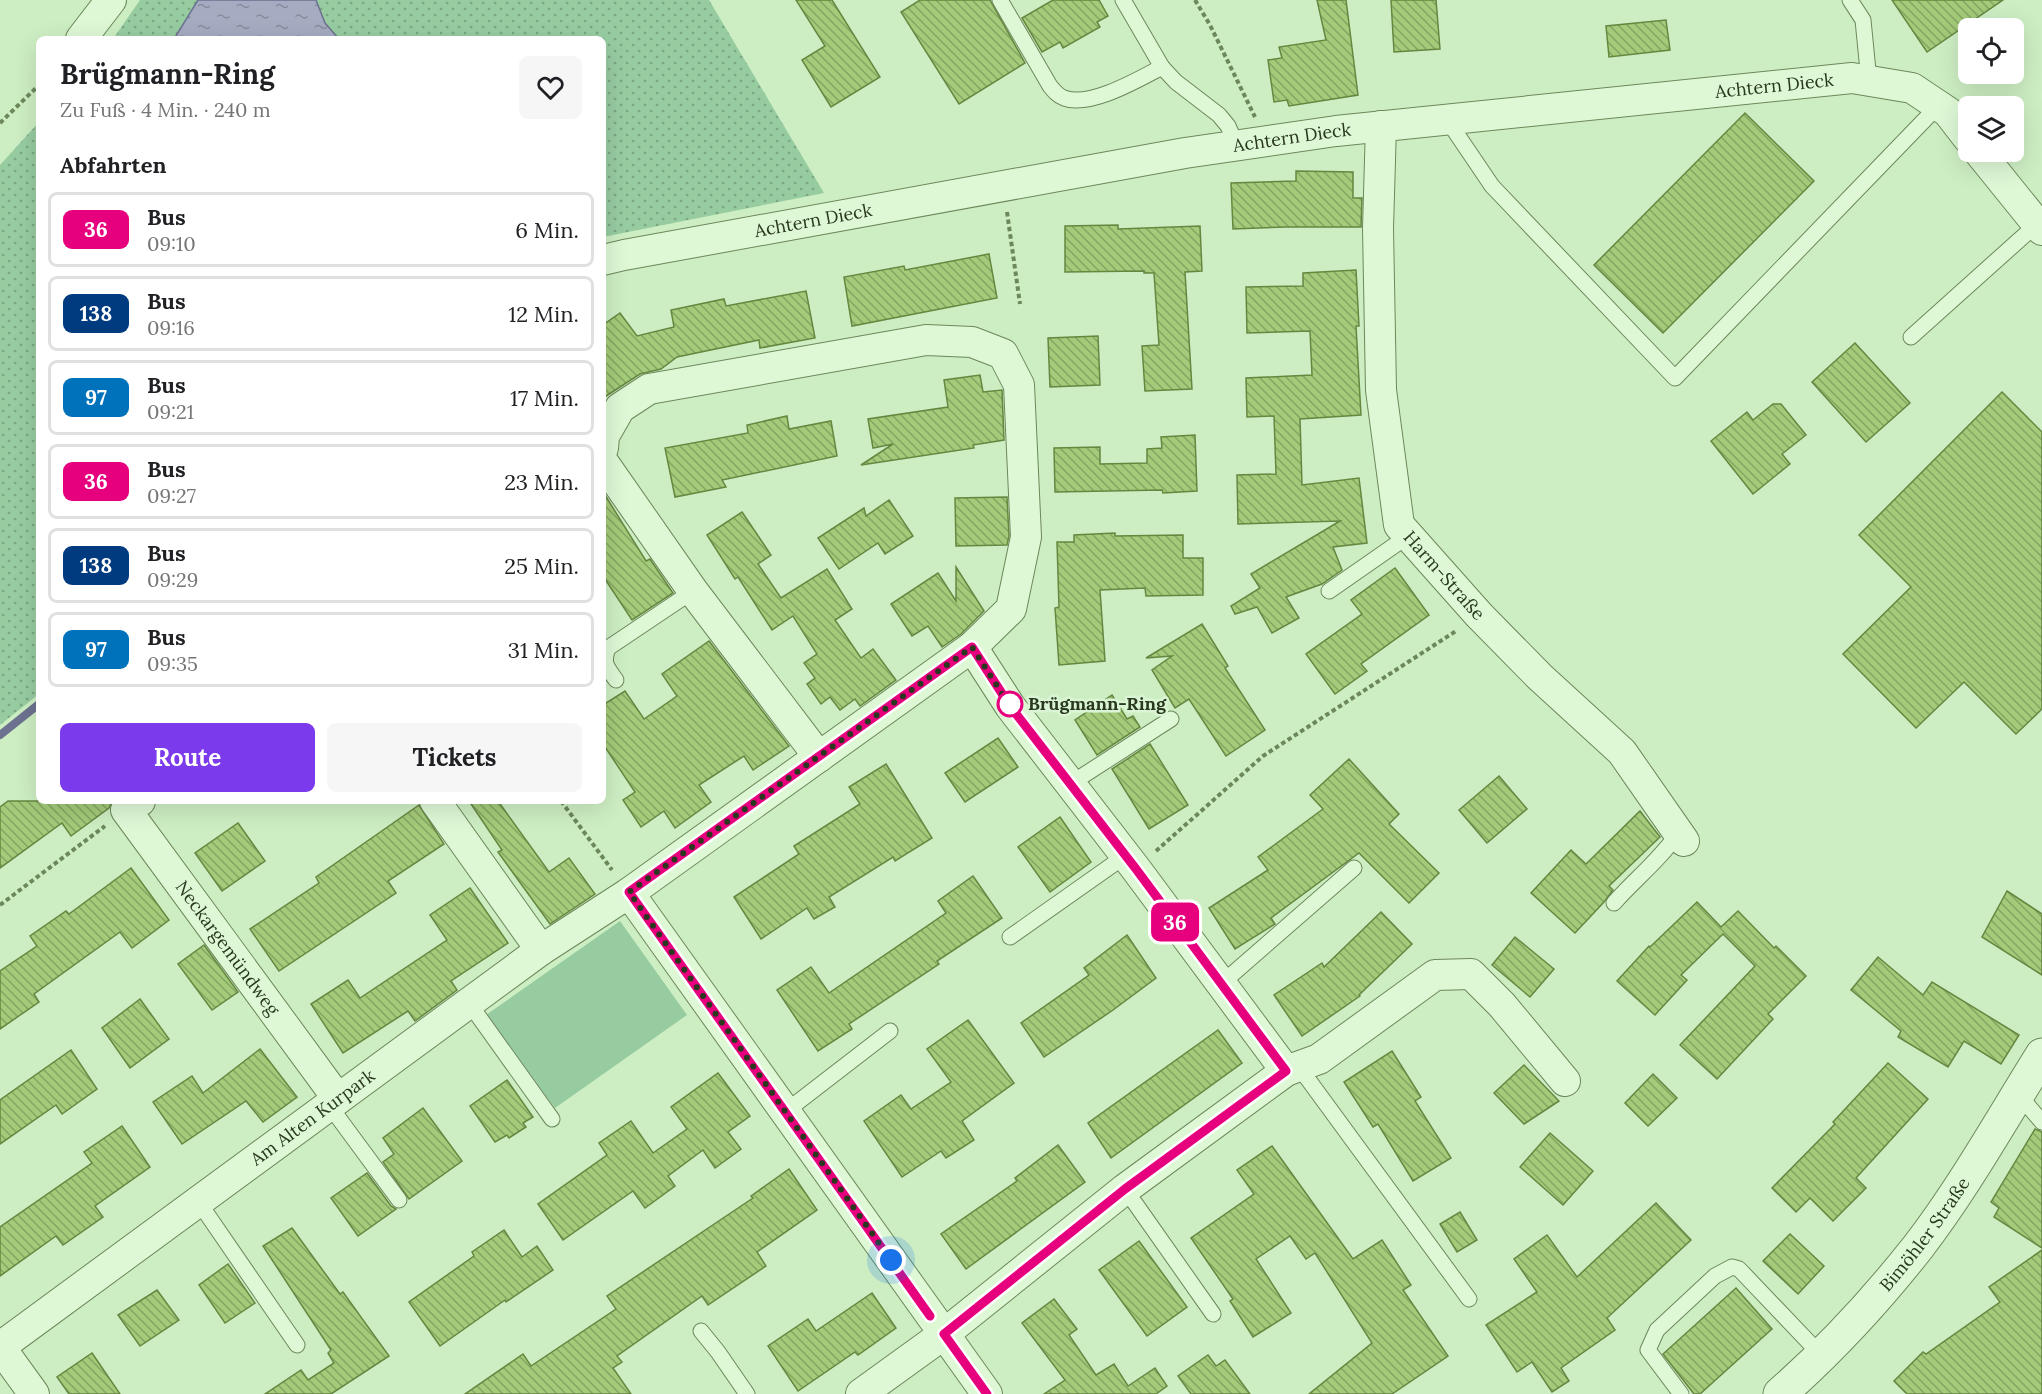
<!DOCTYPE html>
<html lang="de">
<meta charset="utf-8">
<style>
body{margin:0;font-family:Lora,serif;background:#f6f6f6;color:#202124;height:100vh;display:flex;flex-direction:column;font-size:22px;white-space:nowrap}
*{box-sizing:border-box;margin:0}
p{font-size:20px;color:#757577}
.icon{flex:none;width:33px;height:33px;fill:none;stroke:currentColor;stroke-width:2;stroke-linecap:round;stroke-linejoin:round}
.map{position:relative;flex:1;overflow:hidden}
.details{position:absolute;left:36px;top:36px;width:570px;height:768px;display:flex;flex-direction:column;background:#fff;border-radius:9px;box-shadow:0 6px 24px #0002}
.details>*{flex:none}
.badge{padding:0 12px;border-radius:9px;font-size:21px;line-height:39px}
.tools{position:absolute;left:1958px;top:18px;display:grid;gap:12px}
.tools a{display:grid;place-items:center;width:66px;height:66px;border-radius:9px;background:#fff;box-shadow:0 6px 24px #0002;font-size:30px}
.you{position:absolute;width:30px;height:30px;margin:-15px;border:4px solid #fff;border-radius:50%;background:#1a73e8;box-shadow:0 0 0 9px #1a73e833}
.map>.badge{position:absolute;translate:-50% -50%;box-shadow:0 0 0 3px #fff}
h2{padding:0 24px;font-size:22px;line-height:54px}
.round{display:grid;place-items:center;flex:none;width:63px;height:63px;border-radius:9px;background:#f6f6f6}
.overview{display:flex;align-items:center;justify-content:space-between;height:102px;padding:0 24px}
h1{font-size:28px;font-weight:700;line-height:45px}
.cta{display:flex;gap:12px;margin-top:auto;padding:12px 24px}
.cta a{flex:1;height:69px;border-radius:9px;background:#7c3aed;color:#fff;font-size:24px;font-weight:700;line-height:69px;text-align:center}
.cta a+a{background:#f6f6f6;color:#202124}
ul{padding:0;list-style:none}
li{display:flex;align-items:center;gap:18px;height:75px;margin:0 12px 9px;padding:0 12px;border:3px solid #e0e0e0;border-radius:9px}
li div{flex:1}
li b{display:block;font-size:22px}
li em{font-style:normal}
li .badge{min-width:66px;font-weight:700;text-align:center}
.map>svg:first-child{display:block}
.grass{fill:url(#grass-dots)}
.park{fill:#97cca1}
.water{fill:url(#water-ripples);stroke:#6c728f;stroke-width:1.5}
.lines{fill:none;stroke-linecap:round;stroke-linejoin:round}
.stream{stroke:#6c728f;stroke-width:8}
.building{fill:url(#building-back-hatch);stroke:#668740;stroke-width:1.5}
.service-casing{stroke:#6c885a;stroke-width:17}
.minor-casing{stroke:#6c885a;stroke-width:32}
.tertiary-casing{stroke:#6c885a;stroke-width:35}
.path{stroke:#6c885a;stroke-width:4;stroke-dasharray:4.5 3;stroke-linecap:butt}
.service{stroke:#def8d6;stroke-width:15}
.minor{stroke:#def8d6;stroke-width:30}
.tertiary{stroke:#def8d6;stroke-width:33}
.line-casing{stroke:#fff;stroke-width:14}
.line{stroke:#e6007e;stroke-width:9}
.walk{stroke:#29381e;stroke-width:6;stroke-dasharray:0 10.8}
.stop-dot{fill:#fff;stroke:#e6007e;stroke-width:3}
.labels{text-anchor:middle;stroke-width:5;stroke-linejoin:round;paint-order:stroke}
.street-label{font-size:18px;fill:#29381e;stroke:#daf5d3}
.stop-label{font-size:18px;font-weight:bold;fill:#29381e;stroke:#daf5d3;text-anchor:start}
</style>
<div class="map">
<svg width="2042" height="1394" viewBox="0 0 2042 1394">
<defs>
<pattern id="grass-dots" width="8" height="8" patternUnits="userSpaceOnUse" patternTransform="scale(1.5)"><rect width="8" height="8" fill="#97cca1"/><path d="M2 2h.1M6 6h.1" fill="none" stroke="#7ba783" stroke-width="1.8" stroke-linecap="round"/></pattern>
<pattern id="water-ripples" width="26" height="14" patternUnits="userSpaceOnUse" patternTransform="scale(1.5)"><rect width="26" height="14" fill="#a5abc1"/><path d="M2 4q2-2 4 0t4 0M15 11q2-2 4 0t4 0" fill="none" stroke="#868c9c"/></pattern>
<pattern id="building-back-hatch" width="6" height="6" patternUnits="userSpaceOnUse" patternTransform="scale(1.5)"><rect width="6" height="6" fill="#a3cb79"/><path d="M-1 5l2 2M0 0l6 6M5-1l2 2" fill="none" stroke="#85a663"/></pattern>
</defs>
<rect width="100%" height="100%" fill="#cdeec3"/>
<g class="grass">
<path d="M140 0H198L174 39H113Z"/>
<path d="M316 0H709L824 193 603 237V39H339L325 23Z"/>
<path d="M39 122V694L0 725V165Z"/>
</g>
<path class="park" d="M620 921 687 1015 555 1108 486 1015Z"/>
<path class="water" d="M198 0H316L325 23 339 39H174Z"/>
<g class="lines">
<path class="stream" d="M0 735 39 704"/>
</g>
<g class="building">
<path d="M796 0H832L880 77 831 107 802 60 825 46Z"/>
<path d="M920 0H990L1025 63 959 104 901 12Z"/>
<path d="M1053 0H1099L1108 16 1097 22 1100 27 1063 48 1060 42 1042 52 1022 18Z"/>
<path d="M1317 0H1346L1358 95 1289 106 1287 100 1274 102 1268 60 1282 58 1279 47 1326 40Z"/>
<path d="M1391 0H1436L1440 49 1394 52Z"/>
<path d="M1892 0H2003L1927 52Z"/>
<path d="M1666 20 1670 50 1609 57 1606 26Z"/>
<path d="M1745 113 1814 181 1663 333 1594 265Z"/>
<path d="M1296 171 1353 172V198H1362L1361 227H1286L1233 229 1231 183 1296 181Z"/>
<path d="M1118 225V229L1200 226 1202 271 1185 272 1192 389 1145 391 1142 346 1159 345 1154 273H1144V271L1065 272V226Z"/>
<path d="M989 254 997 298 852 326 844 277 904 266 905 270Z"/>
<path d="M1356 270 1359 326H1356L1361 415 1300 419 1302 485 1359 478 1367 543 1333 547 1342 570 1322 584 1286 597 1299 618 1272 633 1257 607 1235 614 1231 606 1260 588 1251 574 1340 521 1238 524 1237 475 1276 474 1274 416 1247 417 1246 378 1312 375 1310 331 1247 333 1246 287 1303 286V273Z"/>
<path d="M806 291 815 338 760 348 759 340 677 357 661 369 640 374 603 398V325L620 313 637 336 674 327 671 310 724 299 726 306Z"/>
<path d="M1098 336 1100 385 1050 387 1048 338Z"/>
<path d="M1855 343 1910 403 1866 442 1812 382Z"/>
<path d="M980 375 983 392 1002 390 1004 440 973 445 974 448 861 465 893 444 873 448 868 419 948 407 944 380Z"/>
<path d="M2002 392 2042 432V709L2016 734 1964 682 1916 728 1843 654 1911 587 1859 535Z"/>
<path d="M1773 404H1781L1806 435 1782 454 1790 464 1753 494 1711 441 1747 412 1753 420Z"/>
<path d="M787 416 789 429 831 421 837 456 722 480 726 487 675 497 665 448 748 433 747 425Z"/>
<path d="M1195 435 1197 491 1163 493 1162 490 1055 492 1054 448 1100 447V464L1147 463V449L1162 448 1161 437Z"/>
<path d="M603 492 646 561 650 559 673 593 632 620 603 576Z"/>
<path d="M1007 497 1009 536 1007 545 956 546 955 498Z"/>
<path d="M889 500 913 536 885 554 878 543 839 569 818 538 864 508 866 516Z"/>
<path d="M742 512 771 555 758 564 781 598 827 569 852 609 835 620 861 658 873 649 896 680 860 706 855 699 840 710 830 697 821 704 807 684 815 678 804 663 817 654 793 616 772 630 738 577 735 579 707 535Z"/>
<path d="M1115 533V536L1183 535V558H1203V595L1146 596 1145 588 1100 590 1105 661 1059 665 1055 608 1059 607 1057 542H1074V535Z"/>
<path d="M956 567 984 611 961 634 942 647 928 626 912 636 891 604 938 573 956 601Z"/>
<path d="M1395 568 1429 615 1361 664 1367 671 1335 694 1306 654 1362 614 1351 600Z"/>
<path d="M1202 624 1228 666 1225 668 1265 730 1226 756 1189 699 1175 708 1152 670 1172 656 1146 658Z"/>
<path d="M709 641 789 746 753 770 744 756 699 785 711 802 675 828 664 811 641 827 623 800 635 792 603 744V705L625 691 644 719 677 696 662 674Z"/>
<path d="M1112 695 1127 719 1133 716 1140 727 1097 755 1075 720Z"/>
<path d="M998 738 1018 767 965 802 945 773Z"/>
<path d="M1150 744 1188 805 1149 829 1112 769Z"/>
<path d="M1349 759 1399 814 1389 824 1439 873 1409 903 1359 853 1271 918 1275 924 1235 949 1209 908 1268 870 1258 857 1323 809 1310 795Z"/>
<path d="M886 764 932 838 895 861 893 857 829 897 835 907 814 919 807 908 761 939 734 897 799 854 794 846 860 804 849 787Z"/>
<path d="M1499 776 1527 809 1487 843 1459 810Z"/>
<path d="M8 801H112L109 808 71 836 62 823 0 868V807Z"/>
<path d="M469 801H498L549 872 569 858 595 894 550 924 498 852 502 850Z"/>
<path d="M419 805 444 844 388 881 396 893 279 971 250 929 319 883 316 877Z"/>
<path d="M1640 811 1660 837 1609 886 1613 890 1604 902 1575 933 1531 893 1571 850 1586 864Z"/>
<path d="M1060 817 1091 862 1050 892 1018 847Z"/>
<path d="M238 823 265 861 222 891 195 853Z"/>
<path d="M131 868 169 920 132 948 120 932 34 994 39 1002 0 1029V971L37 946 30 936 66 911 69 914Z"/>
<path d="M973 876 1002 918 937 961 939 964 849 1024 852 1029 818 1051 777 990 811 967 829 993 946 913 938 901Z"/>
<path d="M470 888 508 943 451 981 457 990 415 1021 408 1011 343 1053 311 1004 348 980 360 998 447 940 430 915Z"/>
<path d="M2007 891 2042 914V975L1982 937Z"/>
<path d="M1697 902 1721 927 1738 911 1774 948 1776 946 1806 976 1768 1014 1773 1019 1717 1079 1680 1045 1755 966 1723 934 1681 975 1687 980 1655 1015 1617 981 1649 946 1650 947Z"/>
<path d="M1381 912 1412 944 1359 995 1360 996 1302 1036 1274 995 1322 963 1324 967Z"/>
<path d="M1127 935 1156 978 1113 1010 1044 1057 1021 1023 1089 975 1084 968Z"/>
<path d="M1515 937 1554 969 1530 997 1492 965Z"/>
<path d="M204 945 238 992 212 1010 178 964Z"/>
<path d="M1878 957 1923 995 1932 982 2019 1035 2001 1064 1964 1041 1948 1067 1898 1037 1901 1031 1851 990Z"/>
<path d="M140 999 169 1039 130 1068 102 1028Z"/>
<path d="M968 1020 1014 1083 962 1121 974 1140 946 1158 941 1151 902 1177 864 1121 901 1095 911 1109 951 1082 927 1049Z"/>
<path d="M1218 1030 1242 1063 1111 1158 1088 1123Z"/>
<path d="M260 1049 297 1097 263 1122 246 1101 182 1144 153 1102 192 1076 203 1093Z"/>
<path d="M71 1050 97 1089 62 1114 56 1105 0 1144V1100Z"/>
<path d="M1392 1051 1421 1097 1415 1101 1451 1158 1413 1181 1378 1124 1373 1127 1344 1082Z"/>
<path d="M1888 1063 1928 1099 1856 1178 1866 1188 1833 1221 1810 1198 1796 1212 1772 1188 1835 1124 1833 1122Z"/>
<path d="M1524 1065 1559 1101 1524 1124 1494 1093Z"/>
<path d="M718 1073 750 1116 728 1132 741 1149 715 1168 703 1150 668 1176 675 1186 645 1208 633 1191 563 1240 538 1204 607 1155 599 1143 631 1121 653 1153 687 1129 671 1107Z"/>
<path d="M1653 1074 1677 1098 1648 1126 1625 1103Z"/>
<path d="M507 1080 533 1117 523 1123 526 1127 509 1138 507 1135 495 1142 470 1106Z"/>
<path d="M423 1108 462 1161 409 1199 383 1162 394 1154 383 1138Z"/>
<path d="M122 1126 150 1167 95 1206 103 1217 63 1245 56 1236 0 1276V1227L92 1163 84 1152Z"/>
<path d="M2035 1129 2042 1132V1248L1994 1217 1999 1208 1991 1202Z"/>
<path d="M1550 1133 1593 1171 1563 1205 1520 1167Z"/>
<path d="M1058 1145 1085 1182 966 1269 941 1234 1017 1181 1015 1178Z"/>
<path d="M1272 1146 1353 1259 1382 1240 1411 1285 1403 1290 1448 1356 1392 1394H1309L1372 1343 1315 1253 1306 1259 1290 1236 1256 1259 1291 1313 1253 1337 1230 1301 1233 1299 1191 1238 1254 1194 1237 1170Z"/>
<path d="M789 1169 817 1210 757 1252 766 1266 708 1305 702 1296 617 1356 622 1362 613 1368 631 1394H465L523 1354 531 1366 616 1309 607 1296 753 1198 751 1196Z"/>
<path d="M367 1173 391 1206 396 1209 358 1236 331 1198Z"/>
<path d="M1656 1203 1691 1240 1607 1318 1615 1330 1561 1368 1569 1381 1552 1392 1532 1362 1517 1372 1486 1325 1537 1292 1514 1259 1547 1235 1577 1277Z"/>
<path d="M1460 1212 1477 1240 1457 1252 1440 1224Z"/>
<path d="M292 1228 340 1294 343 1292 389 1356 331 1394H265L301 1370 308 1380 334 1363 328 1353 331 1350 263 1246Z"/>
<path d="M504 1230 522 1257 537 1246 553 1270 506 1302 505 1300 440 1346 409 1302 474 1256 472 1252Z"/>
<path d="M1790 1234 1824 1266 1798 1294 1763 1261Z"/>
<path d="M1139 1241 1187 1307 1147 1336 1099 1270Z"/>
<path d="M2042 1250V1394H1907L1894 1381 1923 1352 1926 1354 2000 1302 1989 1287Z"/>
<path d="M228 1264 255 1303 225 1323 199 1285Z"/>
<path d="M1736 1288 1772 1329 1700 1394H1694L1663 1354Z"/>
<path d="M157 1290 179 1320 140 1346 118 1315Z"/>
<path d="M872 1293 896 1328 858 1355 855 1352 798 1391 768 1346 808 1319 816 1331Z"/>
<path d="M1054 1299 1077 1329 1069 1335 1096 1375 1114 1364 1128 1386 1155 1368 1167 1386 1156 1394H1044L1065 1380 1022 1323Z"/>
<path d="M92 1353 120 1394H69L57 1377Z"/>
<path d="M1208 1355 1216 1366 1225 1360 1250 1394H1191L1178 1376Z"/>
</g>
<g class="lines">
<g class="service-casing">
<g id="service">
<path d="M1000 0 1050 86C1054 91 1058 96 1064 98 1090 108 1139 79 1162 67"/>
<path d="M1123 0 1162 67 1176 82 1219 115 1228 126 1237 146"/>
<path d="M1850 0 1863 20 1869 81"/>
<path d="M1446 118 1492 186 1675 378 1938 106"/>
<path d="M1911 337 2037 224"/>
<path d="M1329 591 1408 536"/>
<path d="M616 680C607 667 602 664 608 648L693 591"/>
<path d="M1070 784 1171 719"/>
<path d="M1614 903C1635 879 1660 860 1678 833"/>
<path d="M1010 937 1125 856"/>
<path d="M1221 984 1354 868"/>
<path d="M469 1003 552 1119"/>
<path d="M1299 1067 1469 1299"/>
<path d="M2018 1094 2042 1122"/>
<path d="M329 1105 399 1200"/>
<path d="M785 1112 890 1031"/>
<path d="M1125 1189 1213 1314"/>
<path d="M198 1201 297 1345"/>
<path d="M701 1331 718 1352 747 1394"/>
<path d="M1681 1394 1648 1350 1657 1330 1715 1276 1732 1267 1739 1269 1821 1355"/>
</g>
</g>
<g class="minor-casing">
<g id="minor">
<path d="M81 39 111 0"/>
<path id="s1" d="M1381 126 1378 228 1381 390 1399 525 1479 615 1540 677 1622 752 1684 841"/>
<path d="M1979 152 2042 230"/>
<path id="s2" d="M603 260 624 255 1185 153 1336 131 1852 78 1912 88 1948 112 1968 138"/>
<path d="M603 448 604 436 620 408 649 389 926 340 972 342 1003 354 1019 385 1026 537 1011 609 972 647 629 893 987 1394"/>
<path d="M603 462 693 591 819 757"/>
<path d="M972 647 1010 706 1136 869 1286 1071"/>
<path id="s3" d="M140 801 126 810 338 1099"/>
<path d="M435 801 541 950"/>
<path id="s4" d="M0 1347 541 950 629 893"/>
<path d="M0 1347 34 1394"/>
<path d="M861 1394 944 1334 1125 1189 1286 1071 1319 1059 1435 975 1471 974 1502 1005 1565 1081"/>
</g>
</g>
<g class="tertiary-casing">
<g id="tertiary">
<path id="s5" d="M1780 1394C1830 1350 1877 1299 1918 1247 1964 1187 2002 1119 2042 1055"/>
</g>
</g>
<g class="path">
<path d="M1195 0 1210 25 1255 117"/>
<path d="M0 123 39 85"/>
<path d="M1007 212 1020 304"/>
<path d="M561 801 612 870"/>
<path d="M1156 851 1263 756 1456 631"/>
<path d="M0 905 105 826"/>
</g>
<use href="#service" class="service"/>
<use href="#minor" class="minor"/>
<use href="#tertiary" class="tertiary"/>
</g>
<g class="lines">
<g class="line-casing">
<path id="line" d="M930 1316 629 892 972 647 1010 706 1136 869 1286 1071 1125 1189 944 1334 987 1394"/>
</g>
<use href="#line" class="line"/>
<path class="walk" d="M891 1260 629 892 972 647 1010 706V704"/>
</g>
<circle class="stop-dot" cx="1010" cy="704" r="12"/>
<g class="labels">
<g class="street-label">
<text dy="6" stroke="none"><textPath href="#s2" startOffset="1185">Achtern Dieck</textPath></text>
<text dy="6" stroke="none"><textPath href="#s2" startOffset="700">Achtern Dieck</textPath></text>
<text dy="6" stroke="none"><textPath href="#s2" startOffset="214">Achtern Dieck</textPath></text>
<text dy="6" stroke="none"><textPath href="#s1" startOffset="468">Harm-Straße</textPath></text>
<text dy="6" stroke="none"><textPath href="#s3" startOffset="188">Neckargemündweg</textPath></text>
<text dy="6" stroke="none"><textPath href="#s4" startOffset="388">Am Alten Kurpark</textPath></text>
<text dy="6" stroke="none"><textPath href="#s5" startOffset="216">Bimöhler Straße</textPath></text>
</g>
<g class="stop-label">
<text x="1028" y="710">Brügmann-Ring</text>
</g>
</g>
</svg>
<div class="tools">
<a><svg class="icon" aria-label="locate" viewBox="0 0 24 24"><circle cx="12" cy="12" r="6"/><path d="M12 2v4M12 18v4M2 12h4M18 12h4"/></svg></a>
<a><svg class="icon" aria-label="layers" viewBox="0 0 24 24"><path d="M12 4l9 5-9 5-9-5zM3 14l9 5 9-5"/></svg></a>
</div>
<div class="you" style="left:891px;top:1260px"></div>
<b class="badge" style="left:1175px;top:922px;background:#e6007e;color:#fff">36</b>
<section class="details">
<div class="overview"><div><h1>Brügmann-Ring</h1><p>Zu Fuß · 4 Min. · 240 m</p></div><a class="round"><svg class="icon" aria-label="heart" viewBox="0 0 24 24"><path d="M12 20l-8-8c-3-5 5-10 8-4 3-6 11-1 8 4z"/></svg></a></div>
<h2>Abfahrten</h2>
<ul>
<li><span class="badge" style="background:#e6007e;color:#fff">36</span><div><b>Bus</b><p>09:10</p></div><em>6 Min.</em></li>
<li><span class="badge" style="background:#003b80;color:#fff">138</span><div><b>Bus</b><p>09:16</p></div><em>12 Min.</em></li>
<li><span class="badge" style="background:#0072bc;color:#fff">97</span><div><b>Bus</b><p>09:21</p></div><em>17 Min.</em></li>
<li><span class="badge" style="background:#e6007e;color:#fff">36</span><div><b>Bus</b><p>09:27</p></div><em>23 Min.</em></li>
<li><span class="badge" style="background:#003b80;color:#fff">138</span><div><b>Bus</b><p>09:29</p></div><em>25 Min.</em></li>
<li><span class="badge" style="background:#0072bc;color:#fff">97</span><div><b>Bus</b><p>09:35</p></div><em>31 Min.</em></li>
</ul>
<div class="cta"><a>Route</a><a>Tickets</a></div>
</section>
</div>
